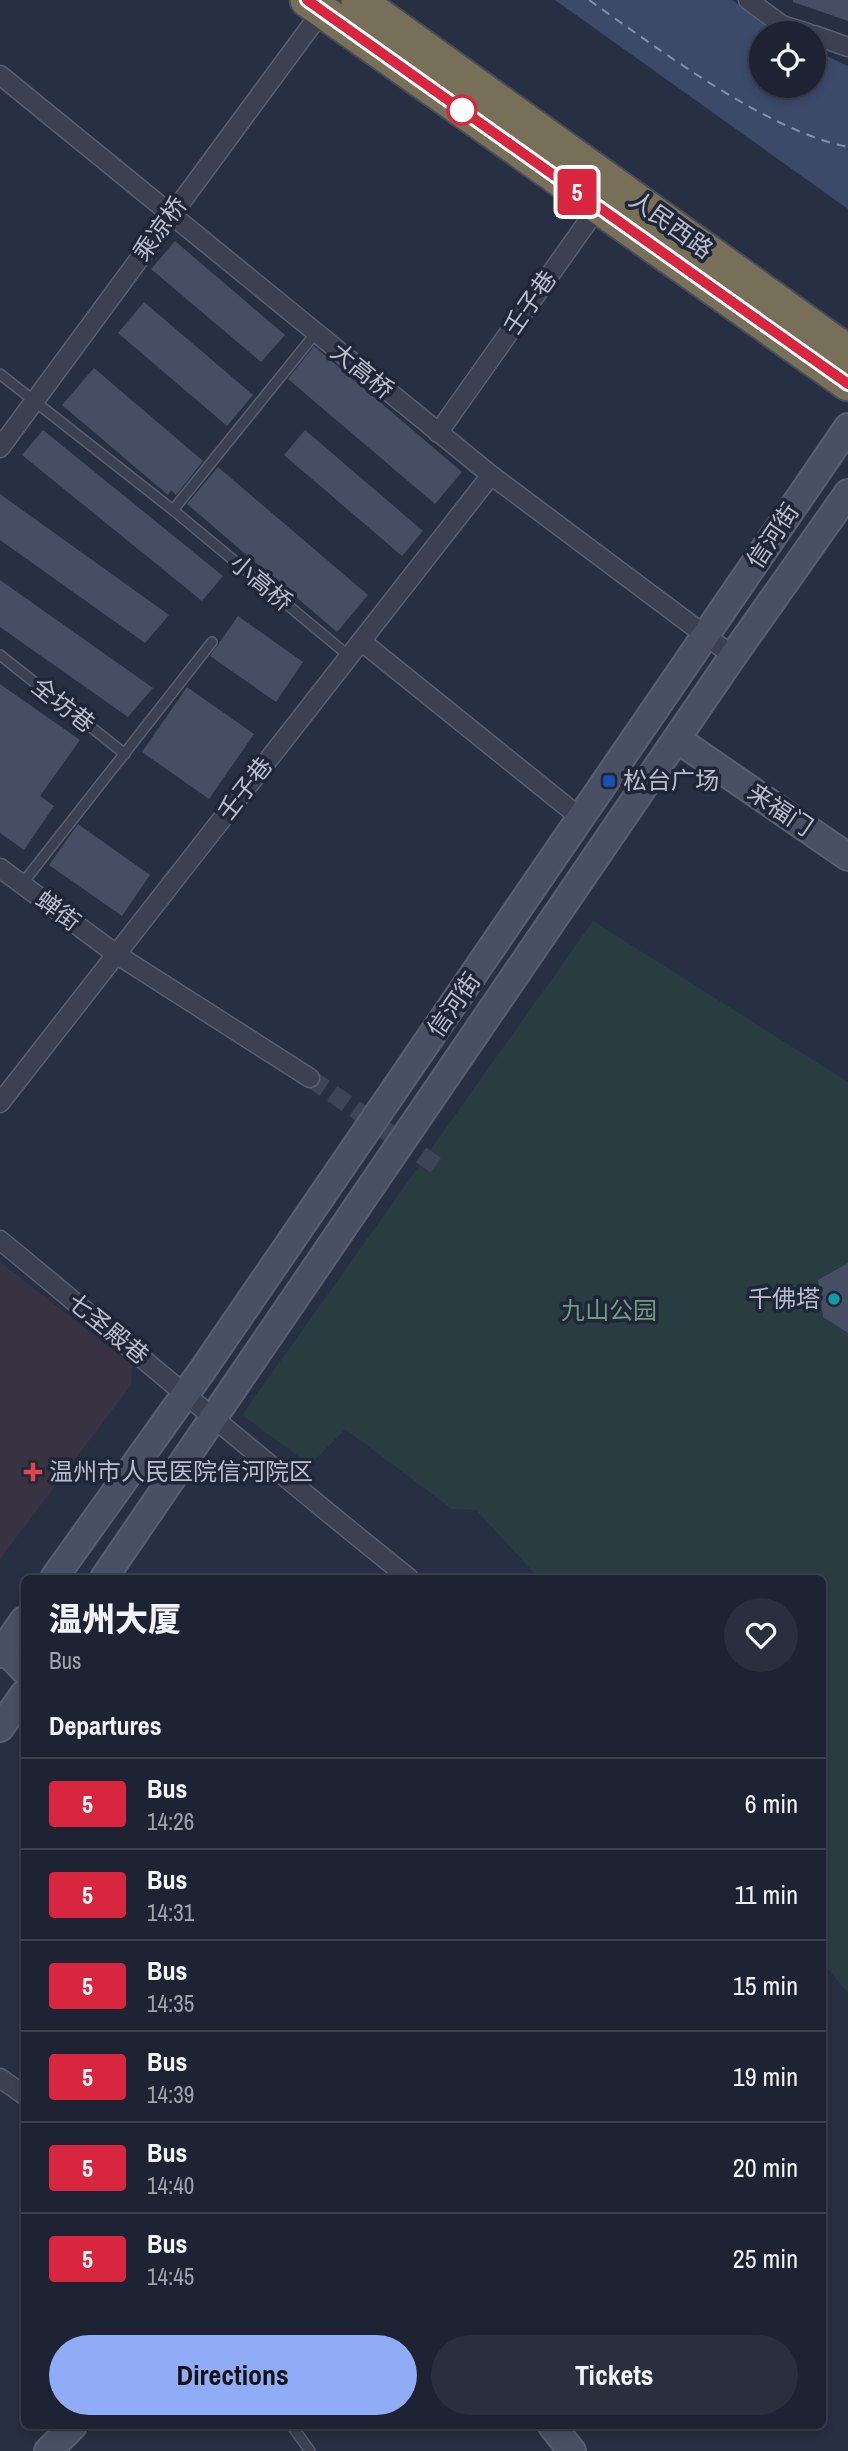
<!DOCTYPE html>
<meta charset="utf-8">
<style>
body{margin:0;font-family:"Archivo Narrow","Noto Sans SC",sans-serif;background:#2a2f3e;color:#f1f3f6;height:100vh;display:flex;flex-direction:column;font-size:26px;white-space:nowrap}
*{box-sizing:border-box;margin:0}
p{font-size:23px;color:#a0a4ac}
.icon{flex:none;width:38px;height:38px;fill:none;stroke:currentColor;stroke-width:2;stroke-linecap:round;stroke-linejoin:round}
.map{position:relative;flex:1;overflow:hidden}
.panel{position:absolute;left:21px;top:1575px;width:805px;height:854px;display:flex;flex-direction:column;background:#1d2332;border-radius:10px;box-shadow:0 4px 10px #0003,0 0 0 2px #3b404d}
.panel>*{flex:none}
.badge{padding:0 14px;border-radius:5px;font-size:24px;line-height:46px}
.tools{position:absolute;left:749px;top:21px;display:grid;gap:14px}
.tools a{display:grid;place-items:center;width:77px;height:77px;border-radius:50%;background:#1d2332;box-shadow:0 4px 10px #0003,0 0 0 2px #3b404d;font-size:35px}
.map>.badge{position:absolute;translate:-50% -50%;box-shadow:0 0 0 4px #fff}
h2{padding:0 28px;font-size:26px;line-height:63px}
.round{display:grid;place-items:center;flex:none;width:74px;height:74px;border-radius:37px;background:#2a2f3e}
.head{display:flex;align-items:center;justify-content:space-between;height:119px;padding:0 28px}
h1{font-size:33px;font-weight:800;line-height:52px}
.button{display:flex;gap:14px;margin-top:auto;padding:14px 28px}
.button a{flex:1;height:80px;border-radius:42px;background:#91acf7;color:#111;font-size:28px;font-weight:800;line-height:80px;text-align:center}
.button a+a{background:#2a2f3e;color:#f1f3f6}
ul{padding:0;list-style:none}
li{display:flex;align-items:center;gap:21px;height:91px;padding:0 28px;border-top:2px solid #3b404d}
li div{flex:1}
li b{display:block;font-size:26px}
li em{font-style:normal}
li .badge{min-width:77px;font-weight:700;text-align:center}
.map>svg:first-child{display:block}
.medical{fill:#373342}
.green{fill:#293c42}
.water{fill:#3c4a6a}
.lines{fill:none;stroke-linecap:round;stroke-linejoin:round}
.ferry{stroke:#7f8fb2;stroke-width:2;stroke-dasharray:9 7;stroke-linecap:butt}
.building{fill:#464e63}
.street-tunnel{stroke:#3d4457;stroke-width:18;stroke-dasharray:18 9;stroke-linecap:butt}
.lane-casing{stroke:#595f6f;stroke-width:12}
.street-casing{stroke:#595f6f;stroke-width:21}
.secondary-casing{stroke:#595f6f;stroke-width:30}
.highway-casing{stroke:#464c5c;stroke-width:37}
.lane{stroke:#3b4151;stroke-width:9}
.street{stroke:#3b4151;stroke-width:18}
.secondary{stroke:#495064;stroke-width:26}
.highway{stroke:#776f58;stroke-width:33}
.line-casing{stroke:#fff;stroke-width:16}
.line{stroke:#d7263d;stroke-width:10}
.stop-dot{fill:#fff;stroke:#d7263d;stroke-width:3.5}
.transit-dot{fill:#1a4fb4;stroke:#1f2637;stroke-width:2.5}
.culture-dot{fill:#0f9aa8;stroke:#1f2637;stroke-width:2.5}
.health-dot{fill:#e0444e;stroke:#1f2637;stroke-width:2.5}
.labels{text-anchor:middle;stroke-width:7;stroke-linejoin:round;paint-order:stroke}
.street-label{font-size:24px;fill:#b8bdcb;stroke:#1f2637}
.poi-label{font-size:24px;fill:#b8bdcb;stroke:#1f2637;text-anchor:start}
.park-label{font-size:24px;fill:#6f9c7f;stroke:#1f2637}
</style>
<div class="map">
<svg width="848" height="2451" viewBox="0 0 848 2451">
<rect width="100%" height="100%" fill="#272f42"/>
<path class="medical" d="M0 1262 132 1365 131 1385 0 1559Z"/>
<path class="green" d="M593 921 848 1082V1993L823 1963 822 1578H539L476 1510 452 1509 345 1429 310 1465 242 1415Z"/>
<path class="water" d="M555 0H732L779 33H761V86H814V50L848 66V209Z"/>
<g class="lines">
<path class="ferry" d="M589 0C659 49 765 130 848 147"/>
</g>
<g class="building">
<path d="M793 0H848V21L793 2Z"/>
<path d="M175 241 285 335 261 362 151 269Z"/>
<path d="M144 302 253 395 227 426 118 333Z"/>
<path d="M314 346 462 472 435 504 288 379Z"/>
<path d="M94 368 203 461 176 495 171 490 168 495 62 405Z"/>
<path d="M43 430 223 576 202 601 22 455Z"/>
<path d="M305 430 423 531 402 556 284 455Z"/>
<path d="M218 467 368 595 337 632 187 504Z"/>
<path d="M0 494 169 615 145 643 0 540Z"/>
<path d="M0 580 153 688 128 717 0 627Z"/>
<path d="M238 616 303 662 276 702 210 656Z"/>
<path d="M0 684 80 740 40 796 54 806 24 850 0 833Z"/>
<path d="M187 687 254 734 209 799 142 752Z"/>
<path d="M78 824 150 875 122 916 49 865Z"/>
<path d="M848 1263V1333L823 1317 818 1280Z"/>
</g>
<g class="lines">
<path class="street-tunnel" d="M310 1078 437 1166"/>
<g class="lane-casing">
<g id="lane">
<path d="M315 334 173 510 349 656"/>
<path d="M0 374 173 510"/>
<path d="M0 655 125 754"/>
<path d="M22 884 212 642"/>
<path d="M292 2426 310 2451"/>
</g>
</g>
<g class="street-casing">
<g id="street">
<path d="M748 0 782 25 808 33"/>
<path d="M814 35 848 47"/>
<path d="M0 75 491 475 733 656"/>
<path d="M438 433 598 207"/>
<path d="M0 448 322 11"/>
<path d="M361 641 582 819"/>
<path d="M0 868 116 954 310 1078"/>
<path d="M0 1103 491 475"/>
<path d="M0 1240C137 1353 271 1468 409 1578"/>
<path d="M0 2078 24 2095"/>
</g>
</g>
<g class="secondary-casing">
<g id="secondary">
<path d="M677 739 848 857"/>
<path d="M54 1578 204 1368 848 427"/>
<path d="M104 1578 733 656 848 493"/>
<path d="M4 1649 24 1670"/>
<path d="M0 1654 24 1620"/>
<path d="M0 1728 24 1694"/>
<path d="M552 2426 572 2451"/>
<path d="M48 2451 73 2426"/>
</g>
</g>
<g class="highway-casing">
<g id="highway">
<path d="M307 0 848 384"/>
<path d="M358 0 848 352"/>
</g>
</g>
<use href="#lane" class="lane"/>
<use href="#street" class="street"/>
<use href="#secondary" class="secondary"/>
<use href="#highway" class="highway"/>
</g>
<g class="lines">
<g class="line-casing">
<path id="line" d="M307 0 848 384"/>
</g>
<use href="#line" class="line"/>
</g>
<circle class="stop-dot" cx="462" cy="110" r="14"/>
<rect class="transit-dot" x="602" y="774" width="14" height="14" rx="3.5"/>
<circle class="culture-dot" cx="834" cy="1299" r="7"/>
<path class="health-dot" d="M29.5 1461.5h7v7h7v7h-7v7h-7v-7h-7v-7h7z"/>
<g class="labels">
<g class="street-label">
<text transform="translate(671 225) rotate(36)" y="8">人民西路</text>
<text transform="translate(160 229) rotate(-54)" y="8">乘凉桥</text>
<text transform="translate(530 303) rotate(-55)" y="8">壬子巷</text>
<text transform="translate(362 371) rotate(39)" y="8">大高桥</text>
<text transform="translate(773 536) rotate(-56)" y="8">信河街</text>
<text transform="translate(261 583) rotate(40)" y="8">小高桥</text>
<text transform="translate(63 705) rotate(38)" y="8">全坊巷</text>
<text transform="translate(245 789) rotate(-52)" y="8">壬子巷</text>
<text transform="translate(780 810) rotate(34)" y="8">来福门</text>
<text transform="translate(58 911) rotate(37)" y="8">蝉街</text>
<text transform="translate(454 1005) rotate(-55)" y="8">信河街</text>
<text transform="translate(108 1329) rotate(39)" y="8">七圣殿巷</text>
</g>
<g class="poi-label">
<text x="623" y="789">松台广场</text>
<text x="820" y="1307" text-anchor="end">千佛塔</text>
<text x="49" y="1480">温州市人民医院信河院区</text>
</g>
<g class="park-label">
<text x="609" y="1319">九山公园</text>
</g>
</g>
</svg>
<div class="tools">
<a><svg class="icon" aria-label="locate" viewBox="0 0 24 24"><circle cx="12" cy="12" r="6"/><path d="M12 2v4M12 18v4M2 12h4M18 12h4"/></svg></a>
</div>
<b class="badge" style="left:577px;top:192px;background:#d7263d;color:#fff">5</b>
<section class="panel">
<div class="head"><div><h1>温州大厦</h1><p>Bus</p></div><a class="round"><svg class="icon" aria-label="heart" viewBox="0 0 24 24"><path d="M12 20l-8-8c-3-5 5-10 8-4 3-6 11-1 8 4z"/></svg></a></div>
<h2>Departures</h2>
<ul>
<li><span class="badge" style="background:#d7263d;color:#fff">5</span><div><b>Bus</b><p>14:26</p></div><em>6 min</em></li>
<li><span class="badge" style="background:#d7263d;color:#fff">5</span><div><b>Bus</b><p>14:31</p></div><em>11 min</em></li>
<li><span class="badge" style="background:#d7263d;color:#fff">5</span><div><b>Bus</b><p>14:35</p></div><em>15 min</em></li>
<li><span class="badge" style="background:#d7263d;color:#fff">5</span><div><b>Bus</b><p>14:39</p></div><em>19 min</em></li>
<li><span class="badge" style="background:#d7263d;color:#fff">5</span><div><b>Bus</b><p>14:40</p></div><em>20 min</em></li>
<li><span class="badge" style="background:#d7263d;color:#fff">5</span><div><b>Bus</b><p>14:45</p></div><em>25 min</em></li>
</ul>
<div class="button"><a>Directions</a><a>Tickets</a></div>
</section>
</div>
